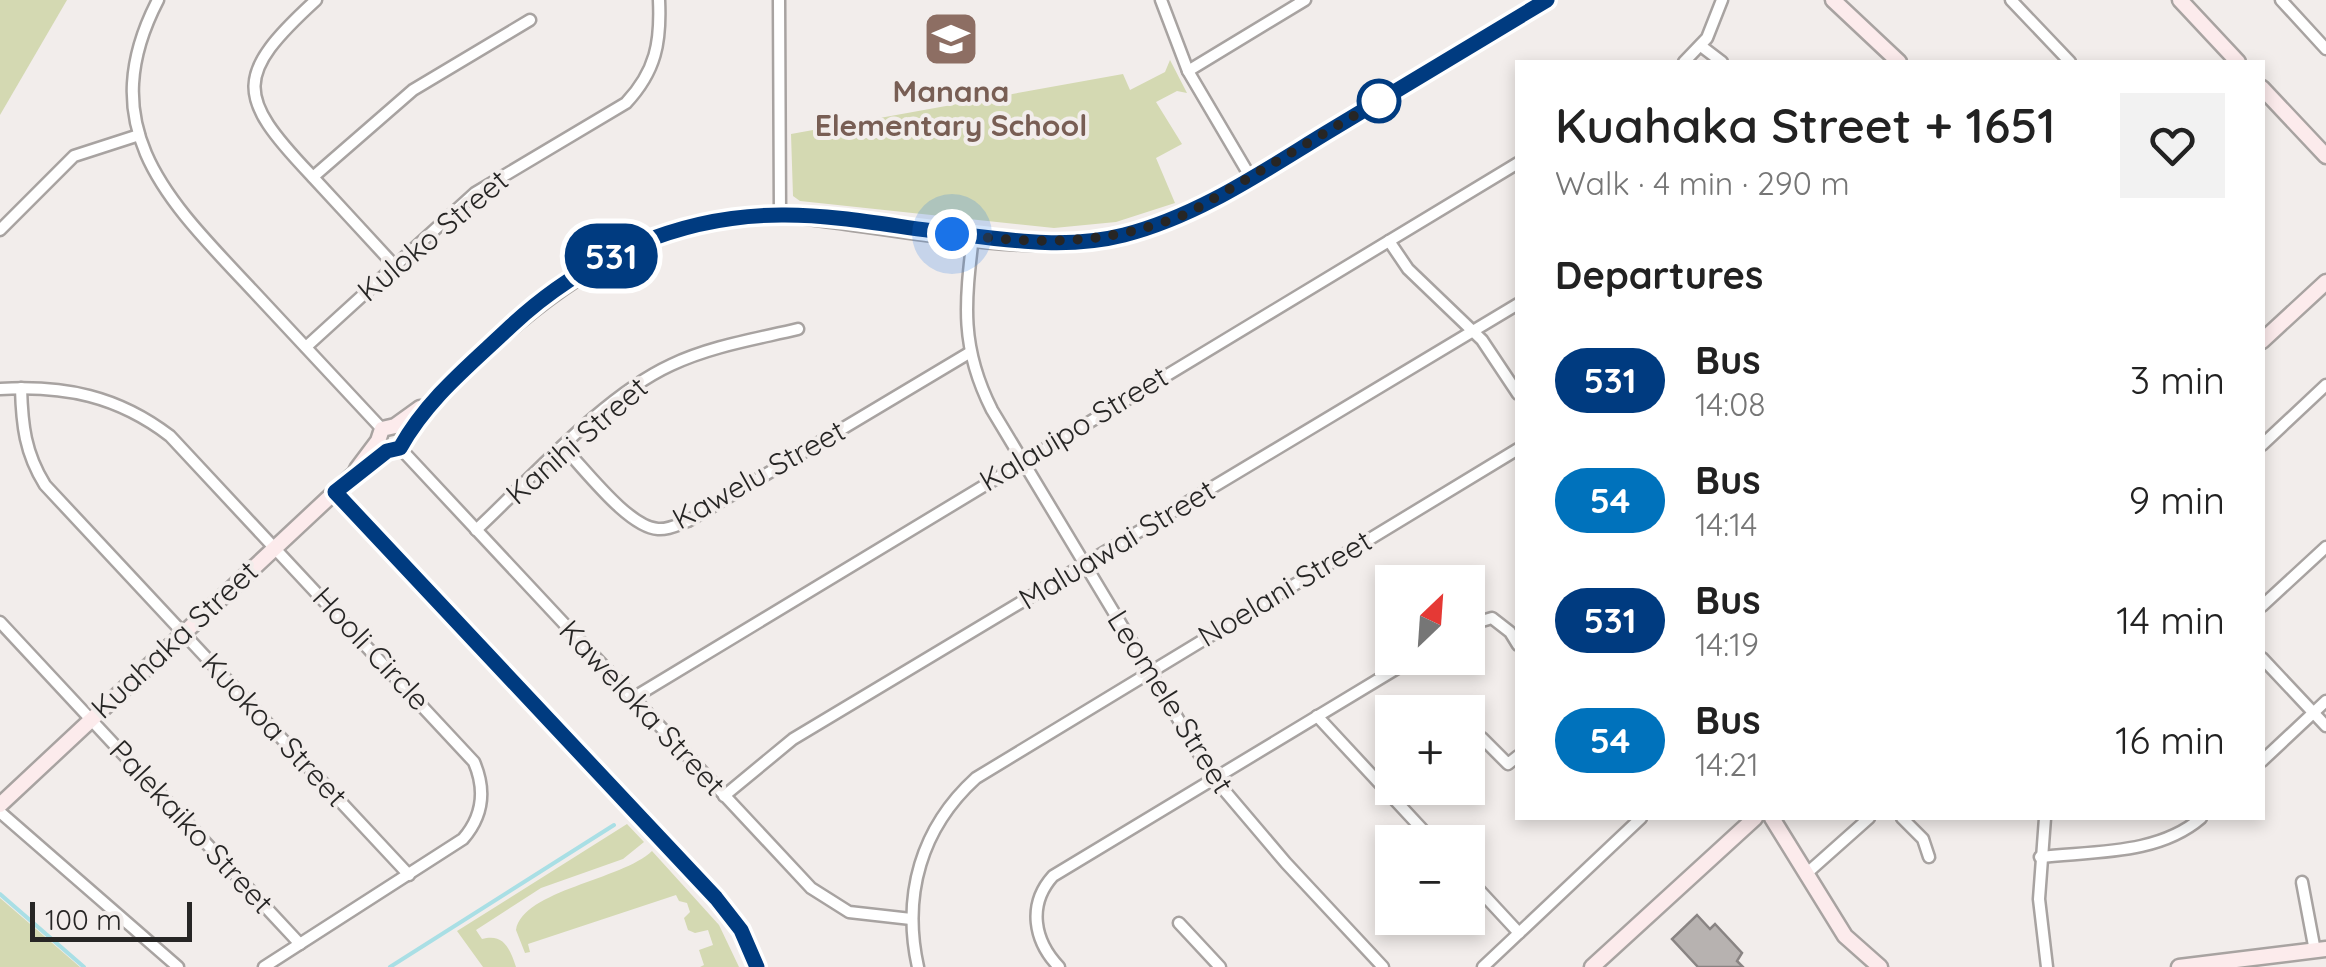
<!DOCTYPE html>
<meta charset="utf-8">
<style>
body{margin:0;font-family:Quicksand,sans-serif;background:#f2f2f2;color:#222;height:100vh;display:flex;flex-direction:column;font-size:38px;white-space:nowrap}
*{box-sizing:border-box;margin:0}
p{font-size:32px;color:#767676}
.icon{flex:none;width:55px;height:55px;fill:none;stroke:currentColor;stroke-width:2;stroke-linecap:round;stroke-linejoin:round}
.map{position:relative;flex:1;overflow:hidden}
.panel{position:absolute;left:1515px;top:60px;width:750px;height:760px;display:flex;flex-direction:column;background:#fff;border-radius:0px;box-shadow:0 5px 15px #0003}
.panel>*{flex:none}
.badge{padding:0 20px;border-radius:32px;font-size:35px;line-height:65px}
.needle{width:65px;rotate:25deg}
.buttons{position:absolute;left:1375px;top:565px;display:grid;gap:20px}
.buttons a{display:grid;place-items:center;width:110px;height:110px;border-radius:0px;background:#fff;box-shadow:0 5px 15px #0003;font-size:50px}
.scale{position:absolute;left:30px;bottom:25px;width:162px;box-sizing:border-box;padding-left:10px;border:5px solid #272625;border-top:0;font-size:28px;line-height:35px;white-space:nowrap;color:#272625;-webkit-text-stroke:8px #f2edeb;paint-order:stroke}
.you{position:absolute;width:50px;height:50px;margin:-25px;border:8px solid #fff;border-radius:50%;background:#1a73e8;box-shadow:0 0 0 15px #1a73e833}
.map>.badge{position:absolute;translate:-50% -50%;box-shadow:0 0 0 5px #fff}
h2{padding:0 40px;font-size:38px;line-height:90px}
.round{display:grid;place-items:center;flex:none;width:105px;height:105px;border-radius:0px;background:#f2f2f2}
.summary{display:flex;align-items:center;justify-content:space-between;height:170px;padding:0 40px}
h1{font-size:48px;font-weight:600;line-height:75px}
ul{padding:0;list-style:none}
li{display:flex;align-items:center;gap:30px;height:120px;padding:0 40px}
li div{flex:1}
li b{display:block;font-size:38px}
li em{font-style:normal}
li .badge{min-width:110px;font-weight:700;text-align:center}
.map>svg:first-child{display:block}
.green{fill:#d4d9b2}
.lines{fill:none;stroke-linecap:round;stroke-linejoin:round}
.stream{stroke:#a9dfe5;stroke-width:4}
.building{fill:#b7b2b0;stroke:#898483;stroke-width:2.5}
.street-casing{stroke:#a8a3a1;stroke-width:15}
.secondary-casing{stroke:#a8a3a1;stroke-width:19}
.street{stroke:#fff;stroke-width:10}
.secondary{stroke:#fcebec;stroke-width:14}
.line-casing{stroke:#fff;stroke-width:22}
.line{stroke:#003b80;stroke-width:15}
.walk{stroke:#272625;stroke-width:10;stroke-dasharray:0 18}
.stop-dot{fill:#fff;stroke:#003b80;stroke-width:5}
.labels{text-anchor:middle;stroke-width:8;stroke-linejoin:round;paint-order:stroke}
.education-label{font-size:30px;font-weight:bold;fill:#785e54;stroke:#f2edeb}
.street-label{font-size:30px;fill:#272625;stroke:#f2edeb}
</style>
<div class="map">
<svg width="2326" height="967" viewBox="0 0 2326 967">
<rect width="100%" height="100%" fill="#f2edeb"/>
<g class="green">
<path d="M0 0H67L0 115Z"/>
<path d="M1170 60 1187 93 1177 91 1156 102 1182 144 1156 158 1175 203 1116 222 1054 228 800 201 793 196 791 134 1123 74 1130 90 1165 72Z"/>
<path d="M627 824 644 842 623 859 541 888 476 930 482 939C504 933 510 949 516 967H483L457 931Z"/>
<path d="M652 851 719 925 739 967H700L704 965 699 950 713 945 708 930 695 933 688 930 684 918 690 912 687 903 679 901 676 895 528 944 530 952 525 953 516 930C523 890 622 880 652 851Z"/>
<path d="M0 898 80 967H0Z"/>
</g>
<g class="lines">
<g class="stream">
<path d="M0 894 84 967"/>
<path d="M390 967 614 825"/>
</g>
</g>
<path class="building" d="M1697 915 1710 929 1715 924 1742 953 1737 961 1743 967H1698L1672 939Z"/>
<g class="lines">
<g class="street-casing">
<g id="street">
<path d="M158 0C90 131 172 204 256 294 298 339 340 384 382 429"/>
<path d="M316 0C234 75 236 96 310 174 338 204 366 235 394 265"/>
<path d="M779 0 780 215"/>
<path d="M1161 0 1188 71 1251 178"/>
<path d="M2011 0 2070 62"/>
<path d="M2281 0 2326 49"/>
<path d="M1701 46 1722 62"/>
<path d="M1684 62 1707 38 1722 0"/>
<path d="M1188 71 1305 0"/>
<path d="M313 177 413 90 530 20"/>
<path d="M0 230 74 156 139 135"/>
<path d="M973 236C965 304 960 347 992 410L1213 777 1286 863 1383 967"/>
<path d="M1389 241 1408 269 1482 340 1518 394"/>
<path d="M306 347 475 193 626 103C656 71 661 42 659 0"/>
<path d="M21 388C22 425 25 453 45 485L409 875"/>
<path d="M0 389C64 385 118 396 170 436L474 762C486 790 483 816 463 839L264 967"/>
<path d="M2262 445 2326 385"/>
<path d="M400 448 811 888 849 912 911 919"/>
<path d="M564 448C585 469 628 527 658 529 669 530 679 524 688 521L969 353"/>
<path d="M476 530C533 477 602 397 671 365 711 346 756 339 798 329"/>
<path d="M2262 606 2326 547"/>
<path d="M0 622 300 944"/>
<path d="M1468 625 1492 618 1510 632 1518 645"/>
<path d="M2262 658 2326 726"/>
<path d="M633 698 1518 163"/>
<path d="M1317 716 1434 842"/>
<path d="M1482 738 1508 764 1518 756"/>
<path d="M2262 761 2326 701"/>
<path d="M724 796 793 739 1518 304"/>
<path d="M0 812 178 967"/>
<path d="M1902 818 1923 839 1929 857"/>
<path d="M2045 818 2039 899 2047 967"/>
<path d="M2040 857C2094 851 2158 855 2201 818"/>
<path d="M1806 874 1869 818"/>
<path d="M1468 878 1519 933"/>
<path d="M2302 882 2315 951"/>
<path d="M1179 923 1220 967"/>
<path d="M918 967C902 895 921 828 976 778L1518 449"/>
<path d="M1059 967C1034 941 1027 905 1053 876L1414 658"/>
<path d="M1483 967 1641 818"/>
</g>
</g>
<g class="secondary-casing">
<g id="secondary">
<path d="M1833 0 1899 62"/>
<path d="M2180 0 2238 62"/>
<path d="M2262 88 2326 156"/>
<path d="M2262 341 2326 282"/>
<path d="M357 469 378 441 382 429 395 426 420 408"/>
<path d="M335 492 716 898 741 930 757 967"/>
<path d="M0 805 352 476 387 451 400 448C421 408 450 383 484 352 573 269 663 214 789 215 883 224 992 250 1084 242 1177 234 1255 176 1332 130 1404 86 1475 43 1547 0"/>
<path d="M1772 818 1845 936 1880 967"/>
<path d="M1592 967 1755 818"/>
<path d="M2179 967 2326 949"/>
</g>
</g>
<use href="#street" class="street"/>
<use href="#secondary" class="secondary"/>
</g>
<g class="lines">
<g class="line-casing">
<path id="line" d="M757 967 741 930 716 898 335 492 387 451 400 448C428 398 469 366 511 326 585 257 682 214 785 215 843 215 901 228 958 234 1014 241 1069 249 1124 235 1198 216 1262 172 1326 133 1400 88 1474 44 1547 0"/>
</g>
<use href="#line" class="line"/>
<path class="walk" d="M952 234C1041 244 1103 247 1189 213L1379 101"/>
</g>
<defs>
<g id="school-square" transform="scale(2.875)"><rect x="-9" y="-9" width="18" height="18" rx="4" fill="#8d6e63" stroke="#f2edeb"/><path d="M0-5L7-2L0 1L-7-2ZM-4 1L0 2.5L4 1V4Q0 6-4 4Z" fill="#fff"/></g>
</defs>
<g fill-rule="evenodd">
<use href="#school-square" x="951" y="39"/>
</g>
<circle class="stop-dot" cx="1379" cy="101" r="20"/>
<g class="labels">
<g class="education-label">
<text x="951" y="102">Manana<tspan x="951" dy="34">Elementary School</tspan></text>
</g>
<g class="street-label">
<text transform="translate(433 236) rotate(-40)" y="10">Kuloko Street</text>
<text transform="translate(1074 429) rotate(-31)" y="10">Kalauipo Street</text>
<text transform="translate(577 441) rotate(-41)" y="10">Kanihi Street</text>
<text transform="translate(759 475) rotate(-29)" y="10">Kawelu Street</text>
<text transform="translate(1117 545) rotate(-31)" y="10">Maluawai Street</text>
<text transform="translate(1285 589) rotate(-31)" y="10">Noelani Street</text>
<text transform="translate(175 640) rotate(-43)" y="10">Kuahaka Street</text>
<text transform="translate(371 649) rotate(47)" y="10">Hooli Circle</text>
<text transform="translate(1170 702) rotate(58)" y="10">Leomele Street</text>
<text transform="translate(642 708) rotate(47)" y="10">Kaweloka Street</text>
<text transform="translate(274 730) rotate(47)" y="10">Kuokoa Street</text>
<text transform="translate(191 827) rotate(47)" y="10">Palekaiko Street</text>
</g>
</g>
</svg>
<div class="buttons">
<a><svg class="needle" viewBox="-14 -14 28 28"><path d="M0-13l5 13h-10z" fill="#e53935"/><path d="M0 13l5-13h-10z" fill="#767676"/></svg></a>
<a>+</a>
<a>−</a>
</div>
<div class="scale">100 m</div>
<div class="you" style="left:952px;top:234px"></div>
<b class="badge" style="left:611px;top:256px;background:#003b80;color:#fff">531</b>
<section class="panel">
<div class="summary"><div><h1>Kuahaka Street + 1651</h1><p>Walk · 4 min · 290 m</p></div><a class="round"><svg class="icon" aria-label="heart" viewBox="0 0 24 24"><path d="M12 20l-8-8c-3-5 5-10 8-4 3-6 11-1 8 4z"/></svg></a></div>
<h2>Departures</h2>
<ul>
<li><span class="badge" style="background:#003b80;color:#fff">531</span><div><b>Bus</b><p>14:08</p></div><em>3 min</em></li>
<li><span class="badge" style="background:#0072bc;color:#fff">54</span><div><b>Bus</b><p>14:14</p></div><em>9 min</em></li>
<li><span class="badge" style="background:#003b80;color:#fff">531</span><div><b>Bus</b><p>14:19</p></div><em>14 min</em></li>
<li><span class="badge" style="background:#0072bc;color:#fff">54</span><div><b>Bus</b><p>14:21</p></div><em>16 min</em></li>
</ul>
</section>
</div>
